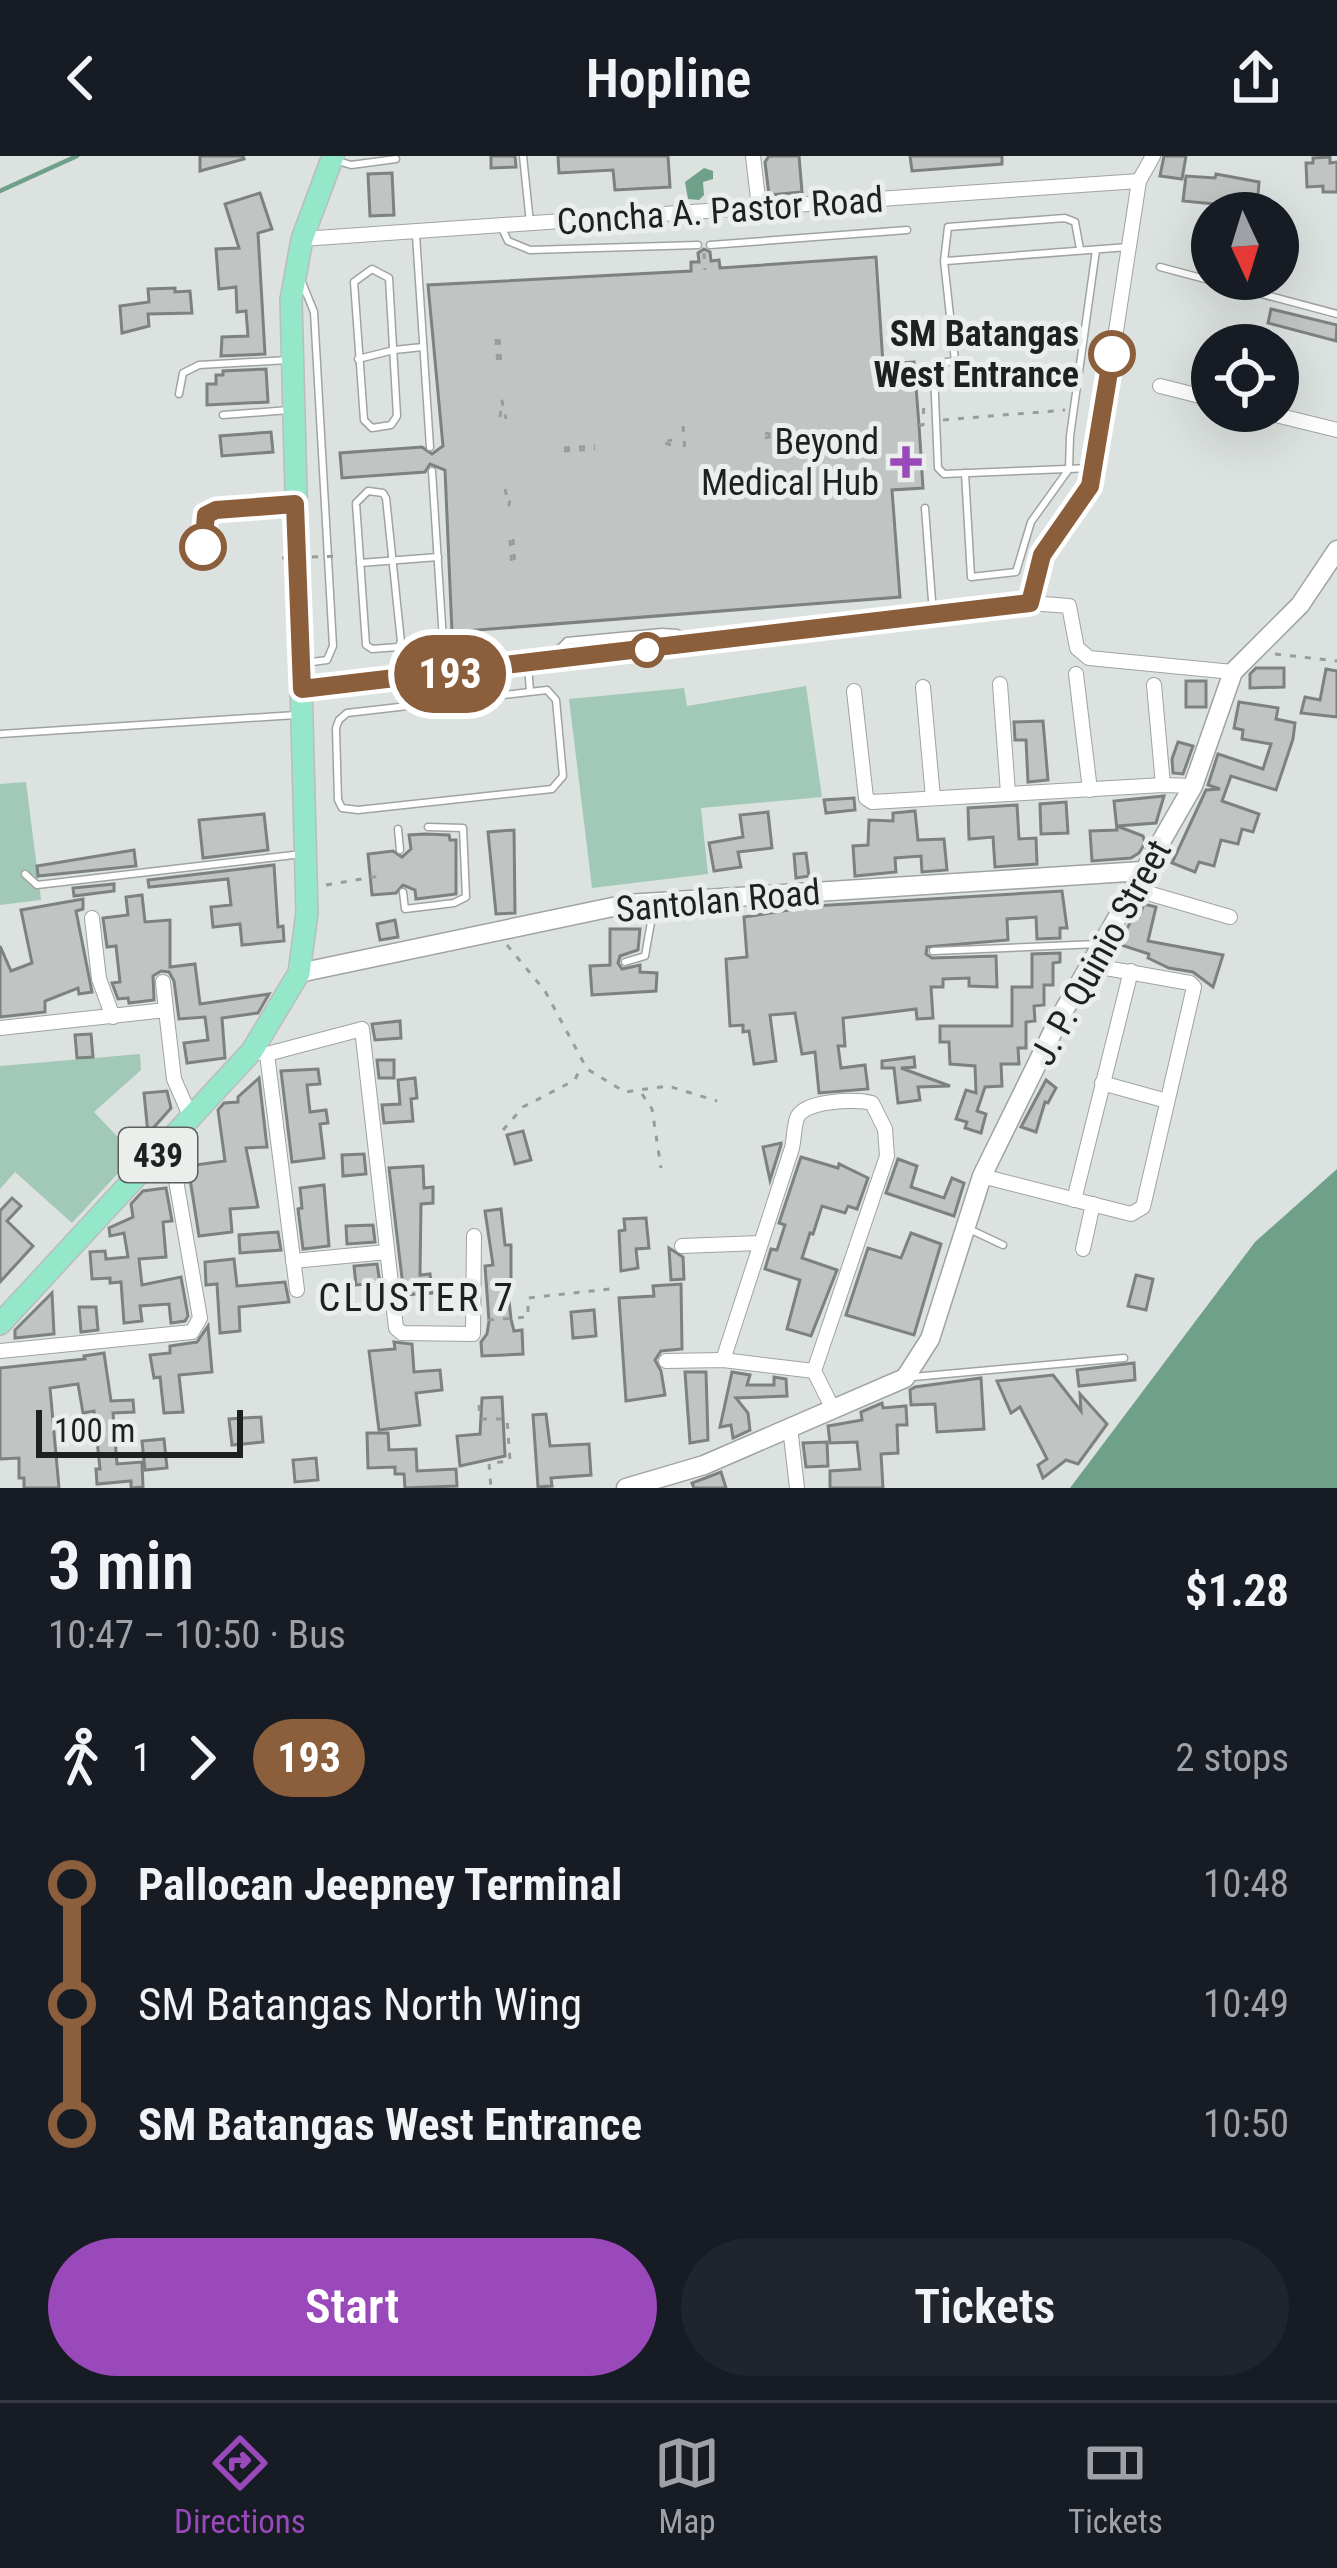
<!DOCTYPE html>
<meta charset="utf-8">
<style>
body{margin:0;font-family:"Roboto Condensed",sans-serif;background:#20242c;color:#f1f3f6;height:100vh;display:flex;flex-direction:column;font-size:45px;white-space:nowrap}
*{box-sizing:border-box;margin:0}
p{font-size:39px;color:#9ea1a6}
.icon{flex:none;width:66px;height:66px;fill:none;stroke:currentColor;stroke-width:2;stroke-linecap:round;stroke-linejoin:round}
.map{position:relative;height:1332px;overflow:hidden}
.sheet{display:flex;flex-direction:column;background:#171b24;flex:1}
.sheet>*{flex:none}
.badge{padding:0 24px;border-radius:39px;font-size:42px;line-height:78px}
.needle{width:78px;rotate:176deg}
.controls{position:absolute;left:1191px;top:36px;display:grid;gap:24px}
.controls a{display:grid;place-items:center;width:108px;height:108px;border-radius:50%;background:#171b24;box-shadow:0 12px 48px #0002;font-size:60px}
.scale{position:absolute;left:36px;bottom:30px;width:207px;box-sizing:border-box;padding-left:12px;border:6px solid #1f2120;border-top:0;font-size:33px;line-height:42px;white-space:nowrap;color:#1f2120;-webkit-text-stroke:9px #eaefec;paint-order:stroke}
.map>.badge{position:absolute;translate:-50% -50%;box-shadow:0 0 0 6px #fff}
.legs{display:flex;align-items:center;gap:18px;height:132px;padding:0 48px;font-size:39px}
.legs p{margin-inline-start:auto}
.overview{display:flex;align-items:center;justify-content:space-between;height:204px;padding:0 48px}
h1{font-size:66px;font-weight:600;line-height:90px}
.primary-button{display:flex;gap:24px;margin-top:auto;padding:24px 48px}
.primary-button a{flex:1;height:138px;border-radius:72px;background:#9949ba;color:#fff;font-size:48px;font-weight:600;line-height:138px;text-align:center}
.primary-button a+a{background:#20242c;color:#f1f3f6}
ul{padding:0 48px;list-style:none}
li{display:flex;align-items:center;gap:42px;height:120px;font-size:45px}
li i{display:grid;place-items:center;width:18px;height:100%;margin:0 15px;background:currentColor}
li i::after{content:'';width:30px;height:30px;margin:-15px;border:9px solid;border-radius:50%;background:#171b24}
li p{margin-inline-start:auto}
li:first-child i{background:linear-gradient(#0000 50%,currentColor 0)}
li:last-child i{background:linear-gradient(currentColor 50%,#0000 0)}
header{display:flex;justify-content:space-between;align-items:center;height:156px;padding:0 48px;background:#171b24;font-size:54px;font-weight:600}
.tab-bar{display:flex;justify-content:space-around;align-items:center;height:168px;border-top:3px solid #363941;background:#171b24;font-size:33px;color:#9ea1a6}
.tab-bar a{display:grid;justify-items:center;gap:6px}
.tab-bar .selected{color:#9949ba}
.map>svg:first-child{display:block}
.green{fill:#a2c9b7}
.water{fill:#6fa08a}
.lines{fill:none;stroke-linecap:round;stroke-linejoin:round}
.stream{stroke:#6fa08a;stroke-width:4.5}
.building{fill:#c0c5c3;stroke:#7d827f;stroke-width:3}
.lane-casing{stroke:#9fa4a1;stroke-width:9}
.street-casing{stroke:#9fa4a1;stroke-width:16}
.secondary-casing{stroke:#9fa4a1;stroke-width:21}
.primary-casing{stroke:#bcbcbc;stroke-width:24}
.path{stroke:#989d9a;stroke-width:3;stroke-dasharray:6 9;stroke-linecap:butt}
.lane{stroke:#fff;stroke-width:6}
.street{stroke:#fff;stroke-width:14}
.secondary{stroke:#fff;stroke-width:18}
.primary{stroke:#94e7c8;stroke-width:21}
.path-bridge{stroke:#989d9a;stroke-width:3;stroke-dasharray:6 9;stroke-linecap:butt}
.line-1-casing{stroke:#fff;stroke-width:27}
.line-1{stroke:#8b5e3c;stroke-width:18}
.stop-1-dot{fill:#fff;stroke:#8b5e3c;stroke-width:6}
.poi-dot{fill:#9949ba;stroke:#eaefec;stroke-width:4.5}
.labels{text-anchor:middle;stroke-width:10;stroke-linejoin:round;paint-order:stroke}
.shield{fill:#eaefec;stroke:#5c5f5d;stroke-width:3}
.shield-label{font-size:33px;font-weight:bold;fill:#1f2120}
.street-label{font-size:36px;fill:#1f2120;stroke:#eaefec}
.stop-label{font-size:36px;font-weight:bold;fill:#1f2120;stroke:#eaefec;text-anchor:end}
.poi-label{font-size:36px;fill:#1f2120;stroke:#eaefec;text-anchor:end}
.neighbourhood-label{font-size:39px;letter-spacing:3px;fill:#1f2120;stroke:#eaefec}
</style>
<header><svg class="icon" aria-label="back" viewBox="0 0 24 24"><path d="M15 5l-7 7 7 7"/></svg>Hopline<svg class="icon" aria-label="share" viewBox="0 0 24 24"><path d="M12 15V3M7 8l5-5 5 5M5 13v7h14v-7"/></svg></header>
<div class="map">
<svg width="1337" height="1332" viewBox="0 0 1337 1332">
<rect width="100%" height="100%" fill="#dce2df"/>
<g class="green">
<path d="M806 530 822 641 701 652 708 718 592 732 569 543 684 532 687 550Z"/>
<path d="M26 626 41 744 0 749V628Z"/>
<path d="M140 898 141 914 94 956 135 999 72 1067 15 1016 0 1033V910Z"/>
</g>
<g class="water">
<path d="M704 12 713 15V23L703 26 704 39 699 44 688 43 685 26Z"/>
<path d="M1337 1013V1332H1070L1255 1086Z"/>
</g>
<g class="lines">
<path class="stream" d="M0 35 77 0"/>
</g>
<g class="building">
<path d="M200 0H243L244 3 200 15Z"/>
<path d="M491 0H515L516 11 491 12Z"/>
<path d="M558 0H668L670 31 615 34 613 14 559 17Z"/>
<path d="M769 0H799L802 36 769 39 765 6Z"/>
<path d="M910 0H1002V8L912 15Z"/>
<path d="M1164 0H1186L1182 23 1160 20Z"/>
<path d="M1330 1V7L1337 6V36H1323V30L1307 31 1306 7H1313V2Z"/>
<path d="M392 17 394 59 370 60 368 18Z"/>
<path d="M1216 18 1259 26 1257 52 1183 45 1186 20 1215 22Z"/>
<path d="M260 37 272 73 258 77 265 198 221 200 222 181 248 180 246 155 237 156 236 131 219 133 216 93 239 92 225 48Z"/>
<path d="M704 93 710 96 711 105 719 104 720 112 876 101 883 208 914 206 919 269 923 332 892 334 900 441 452 476 445 314 430 308 425 316 342 322 340 297 422 291 432 298 443 290 428 129 691 115V106H699L698 97Z"/>
<path d="M175 132V136L190 135 192 157 148 158 149 170 122 177 120 150 149 146 148 133Z"/>
<path d="M1271 153 1337 169 1336 185 1268 167Z"/>
<path d="M266 213 268 246 207 249V228H216V219H223V215Z"/>
<path d="M271 276 273 296 222 300 220 280Z"/>
<path d="M1256 512H1284V531L1250 532V518Z"/>
<path d="M1326 513 1337 515V561L1301 557 1305 541 1320 544Z"/>
<rect x="1186" y="525" width="20" height="26"/>
<path d="M1239 546 1278 552 1276 563 1295 567 1293 583 1276 634 1231 620 1222 645 1259 658 1253 676 1242 673 1238 688 1221 684 1214 710 1199 706 1195 716 1172 707 1206 634 1220 633 1208 629 1218 598 1263 613 1271 588 1242 583 1243 574 1234 572Z"/>
<path d="M1043 565 1048 624 1028 626 1026 584H1015L1014 566Z"/>
<path d="M1178 586 1193 590 1183 618 1173 617 1172 603Z"/>
<path d="M1164 640 1156 667 1117 670 1143 680 1145 687 1139 697 1131 702 1092 705 1090 675 1117 674 1114 645Z"/>
<path d="M854 642 855 654 826 657 824 644Z"/>
<path d="M1066 646 1068 677 1041 678 1040 648Z"/>
<path d="M1017 649 1019 683 1036 682 1037 708 995 711 993 681 969 683 968 652Z"/>
<path d="M915 655 918 684 944 683 947 714 922 716 921 700 895 702 896 716 855 720 853 690 868 689 869 664 893 665V657Z"/>
<path d="M768 656 772 692 738 696 741 711 714 715 709 687 743 681 740 659Z"/>
<path d="M264 658 268 694 203 702 199 664Z"/>
<path d="M514 674 515 757 496 758 488 676Z"/>
<path d="M425 678 449 679 450 684H456V738L416 743 415 734 403 729 396 737 372 739 368 698 393 695 402 701 411 693 409 679Z"/>
<path d="M134 694 136 710 38 720 37 710Z"/>
<path d="M806 697 809 720 796 722 794 698Z"/>
<path d="M274 709 278 771 283 770 284 785 242 789 240 768 213 771 211 751 231 749 228 723 149 731 148 724Z"/>
<path d="M114 728V735L74 740 73 732Z"/>
<path d="M1062 735 1067 772H1060V782L1037 783 1036 761 1007 763 1008 784 927 791 926 798 932 802 996 800 997 831 969 830V822L943 823V831H931L933 862 917 863 916 853 843 862 845 890H838L841 912 865 909 868 933 819 937 815 896 802 898 795 857 770 859 776 905 754 908 749 875 743 876V869L730 870 726 803 747 801 744 761 814 750Z"/>
<path d="M142 739 145 766 170 764V811L195 808 200 848 269 838 258 857 222 862 225 902 187 907 184 887 208 884 205 861 179 863 174 825 169 816 161 815 153 820 154 844 129 847 128 842 118 843 112 827 120 826 116 790 107 791 103 762 128 759 126 741Z"/>
<path d="M83 743V753L76 755 92 836 79 838 78 832 45 845V856L0 861V790L11 815 32 807 21 754Z"/>
<path d="M1144 748 1156 751 1148 785 1223 799 1213 831 1193 816 1169 812 1148 802 1149 798 1118 788 1134 760 1139 761Z"/>
<path d="M395 764 398 781 380 784 377 768Z"/>
<path d="M610 773H640L638 794 620 800 618 807 622 813 640 809V816L657 817 656 835 592 839 590 810 610 809Z"/>
<path d="M1060 797V806L1053 807V829H1044V849L1034 850 1035 865 1026 866V892H1018L1019 908H1001L1002 930 985 931 977 955 986 958 981 977 965 972 967 966 956 963 966 934 976 937 975 910 950 908 949 886H940V870H1012V831H1032V798Z"/>
<path d="M400 865 401 882 375 884 372 868Z"/>
<path d="M91 878 93 901 77 902 75 879Z"/>
<path d="M914 901 915 911 901 912 950 930 918 931 920 944 898 947 894 912H882V905Z"/>
<path d="M377 904H394V922H379Z"/>
<path d="M318 913 320 928 307 929 310 956 326 954 328 967 320 968 324 1002 292 1006 281 915Z"/>
<path d="M259 922 267 991 246 992 258 1051 230 1053 232 1076 199 1080 188 1010 225 1005 218 954 224 947 238 946V941Z"/>
<path d="M415 922 417 942 411 943 413 965 384 967 382 949 400 948 398 924Z"/>
<path d="M1046 924 1056 932 1048 947 1045 946 1036 976 1021 971Z"/>
<path d="M167 935 171 952 148 978 144 937Z"/>
<path d="M523 975 531 1004 515 1008 507 979Z"/>
<path d="M781 987V989L770 1024 763 991Z"/>
<path d="M364 998 366 1018 343 1020 342 999Z"/>
<path d="M801 1001 838 1012 839 1008 868 1022 857 1053 848 1050 845 1057 822 1050 813 1078 810 1077 802 1102 837 1114 811 1180 787 1173 800 1124 765 1113 771 1093 777 1094 785 1069 779 1067Z"/>
<path d="M898 1003 917 1010 911 1031 944 1042 952 1022 964 1027 954 1060 886 1037Z"/>
<path d="M423 1010 424 1032 433 1031V1047L421 1048 420 1119 430 1118 432 1137 404 1139 389 1012Z"/>
<path d="M324 1029 329 1090 303 1093 298 1053 302 1052 300 1032Z"/>
<path d="M166 1032 172 1065 163 1066 166 1101 139 1103 142 1129 181 1121 188 1160 185 1165 171 1167 169 1148 140 1150 142 1165 124 1167 121 1126 110 1127V1122L92 1123 90 1096 105 1095 106 1103 128 1101 124 1077 110 1080 109 1072 133 1061 131 1048 143 1035Z"/>
<path d="M12 1042 21 1050 7 1065 33 1090 0 1126V1055Z"/>
<path d="M501 1053 505 1089H511V1125L507 1126 511 1163 514 1175 522 1174 523 1198 482 1200 481 1186 487 1178 489 1165 485 1110 493 1109 485 1055Z"/>
<path d="M646 1062 649 1092 636 1093 638 1112 621 1115 619 1075 625 1074 624 1063Z"/>
<path d="M373 1069 375 1086 347 1088 346 1070Z"/>
<path d="M278 1076 281 1094 240 1097 239 1079Z"/>
<path d="M911 1077 941 1088 914 1179 846 1159 868 1092 901 1102Z"/>
<path d="M669 1092 683 1101 684 1123 671 1124Z"/>
<path d="M234 1103 237 1130 285 1126 289 1146 239 1151 240 1175 220 1177 217 1128 206 1129 205 1106Z"/>
<path d="M377 1108 380 1127 356 1129 354 1110Z"/>
<path d="M1136 1119 1153 1123 1146 1154 1128 1150Z"/>
<path d="M681 1128 682 1193 661 1195 655 1204 661 1215 665 1239 626 1245 619 1142 654 1140 653 1130Z"/>
<path d="M52 1137 54 1178 15 1182V1174Z"/>
<path d="M79 1151H96L98 1174 81 1176Z"/>
<path d="M594 1154 596 1180 573 1182 571 1156Z"/>
<path d="M208 1170 212 1216 179 1219 183 1256 164 1257 160 1221 154 1222 150 1199 170 1197V1190L197 1186Z"/>
<path d="M394 1186 412 1188 414 1216 440 1214 442 1234 416 1237 420 1269 379 1274 369 1195 395 1193Z"/>
<path d="M104 1197 111 1245 133 1244 134 1256 113 1257 117 1308 142 1306 143 1331 131 1332V1325L97 1328 96 1313H100L94 1255 83 1257 78 1228 50 1232 59 1332H24V1322H19V1302L0 1303V1212L85 1203 84 1200Z"/>
<path d="M1134 1207 1135 1224 1079 1230 1077 1214Z"/>
<path d="M685 1216H706L708 1284 690 1287Z"/>
<path d="M732 1216 750 1219 747 1229H774V1221L786 1223 787 1240 736 1242 748 1257 750 1274 733 1282 731 1269 720 1271Z"/>
<path d="M1053 1219 1081 1255 1080 1238 1107 1268 1078 1308 1066 1304 1043 1322 1038 1309 1047 1303 1042 1293 1020 1251 1011 1257 997 1225Z"/>
<path d="M981 1222 984 1273 937 1276 935 1248 911 1249 910 1234 915 1231Z"/>
<path d="M502 1241 505 1300 460 1310 457 1280 480 1278 482 1242Z"/>
<path d="M882 1247 883 1252 906 1250 907 1269H897L898 1297 881 1298 883 1332H830V1315L860 1313 857 1286 830 1287 828 1270 862 1264 861 1256Z"/>
<path d="M546 1258 550 1290 589 1288 591 1319 551 1322 552 1330 538 1331 533 1259Z"/>
<path d="M261 1261 263 1286 232 1289 229 1263Z"/>
<path d="M367 1277H388L389 1294 416 1293 417 1315 456 1313 457 1330 405 1332 404 1318H395V1311L368 1312Z"/>
<path d="M164 1283 167 1312 145 1314 142 1285Z"/>
<path d="M827 1286 828 1310 806 1311 803 1287Z"/>
<path d="M316 1302 318 1324 295 1326 293 1304Z"/>
<path d="M721 1316 726 1332H694L692 1327Z"/>
</g>
<g class="lines">
<g class="lane-casing">
<g id="lane">
<path d="M523 0 530 67"/>
<path d="M335 4 351 9 396 3"/>
<path d="M502 72 508 85 530 94 698 89"/>
<path d="M416 79 430 291"/>
<path d="M710 89 907 74"/>
<path d="M1080 93 1075 66 1065 62 948 71 944 105 955 205 940 207 934 216 938 312 944 318 1092 312"/>
<path d="M946 105 1128 91"/>
<path d="M1160 111 1337 158"/>
<path d="M372 113 389 122 397 260 391 269 372 272 364 264 354 126Z"/>
<path d="M301 124 314 156 333 490 327 504 305 507"/>
<path d="M358 203 394 194 423 191"/>
<path d="M179 238 183 217 199 209 288 204"/>
<path d="M223 259 289 254"/>
<path d="M432 315 445 515"/>
<path d="M965 317 971 421 1016 416 1031 366 1069 313 1070 280 1096 94"/>
<path d="M368 335 383 337 386 342 401 486 398 491 372 493 366 489 356 347Z"/>
<path d="M925 352 933 458"/>
<path d="M203 391 205 359 216 354 294 348"/>
<path d="M360 407 438 401"/>
<path d="M549 503 567 485 662 476 677 477 687 483"/>
<path d="M528 509 530 535"/>
<path d="M547 534 556 544 563 620 552 633 358 654 342 652 338 644 336 572 339 564 347 557Z"/>
<path d="M0 578 296 559"/>
<path d="M398 673 400 694"/>
<path d="M25 718 37 729 302 698"/>
<path d="M403 736 405 753 454 747 466 741 463 672 428 671"/>
<path d="M933 795 1098 788"/>
<path d="M625 806 645 800 654 749"/>
<path d="M969 1073 1003 1089"/>
<path d="M913 1221 1124 1202"/>
</g>
</g>
<g class="street-casing">
<g id="street">
<path d="M753 0 759 51"/>
<path d="M302 83 1139 25"/>
<path d="M1160 230 1212 243"/>
<path d="M1260 255 1337 274"/>
<path d="M1030 447 1042 399 1082 347 1095 312 1139 25 1153 0"/>
<path d="M1076 518 1090 634"/>
<path d="M1000 528 1008 637"/>
<path d="M1154 529 1163 629"/>
<path d="M923 531 933 642"/>
<path d="M302 533 1030 447 1069 450 1077 492 1089 502 1233 516"/>
<path d="M854 535 866 642 872 646 1163 629 1193 630"/>
<path d="M1134 733 1230 761"/>
<path d="M92 762 99 823 113 861"/>
<path d="M163 826 166 854"/>
<path d="M0 872 166 854 174 923 191 962"/>
<path d="M252 895 267 898 362 873 396 1172 402 1177 473 1178 474 1080"/>
<path d="M267 898 297 1134"/>
<path d="M1102 927 1167 945"/>
<path d="M982 1020 1131 1058 1143 1051 1194 831 1190 827 1089 809"/>
<path d="M1074 1044 1131 815"/>
<path d="M682 1090 760 1087"/>
<path d="M1083 1093 1093 1048"/>
<path d="M293 1105 387 1096"/>
<path d="M0 1195 192 1176 200 1162 174 1013 163 993"/>
<path d="M723 1204 792 992C794 983 794 971 797 962 804 944 855 943 872 947L885 973 887 1000 814 1215 833 1253"/>
<path d="M666 1205 723 1204 814 1215"/>
<path d="M790 1271 797 1332"/>
</g>
</g>
<g class="secondary-casing">
<g id="secondary">
<path d="M299 817 627 748 1143 715"/>
<path d="M626 1332 704 1309 905 1222 930 1183 982 1020 1059 863 1193 630 1233 516 1300 449 1337 394"/>
</g>
</g>
<g class="primary-casing">
<path id="primary" d="M0 1168 252 895 299 817 307 757 291 144 302 83 333 0"/>
</g>
<g class="path">
<path d="M704 97 705 114"/>
<path d="M496 183 498 210"/>
<path d="M499 183 501 210"/>
<path d="M500 261 502 245 506 263"/>
<path d="M943 264 1065 254"/>
<path d="M919 269H923L924 243"/>
<path d="M683 270 685 297"/>
<path d="M795 276 826 274"/>
<path d="M796 279 826 277"/>
<path d="M765 282 775 279 765 277"/>
<path d="M671 289 662 286 672 284"/>
<path d="M564 292 595 290"/>
<path d="M564 295 595 293"/>
<path d="M505 333 509 349 511 336"/>
<path d="M513 383 515 412"/>
<path d="M510 384 512 412"/>
<path d="M1275 498 1337 505"/>
<path d="M326 729 380 720"/>
<path d="M507 789 545 835 587 913 625 936 668 930 717 945"/>
<path d="M642 938 652 953 661 1012"/>
<path d="M503 974 523 951 575 924 581 910"/>
<path d="M488 1164 528 1161V1142L610 1133"/>
<path d="M479 1249 480 1263H507L510 1305 489 1307 491 1332"/>
</g>
<use href="#lane" class="lane"/>
<use href="#street" class="street"/>
<use href="#secondary" class="secondary"/>
<use href="#primary" class="primary"/>
<path class="path-bridge" d="M282 402 339 400"/>
</g>
<g class="lines">
<g class="line-1-casing">
<path id="line-1" d="M203 391 206 359 216 354 295 348 302 533 1030 447 1042 399 1090 330 1112 198"/>
</g>
<use href="#line-1" class="line-1"/>
</g>
<g class="stop-1-dot">
<circle cx="1112" cy="198" r="21"/>
<circle cx="203" cy="391" r="21"/>
<circle cx="647" cy="494" r="15"/>
</g>
<path class="poi-dot" d="M900 288h12v12h12v12h-12v12h-12v-12h-12v-12h12z"/>
<g class="labels">
<rect class="shield" x="119" y="972" width="78" height="54" rx="9"/>
<g class="shield-label">
<text x="158" y="1011">439</text>
</g>
<g class="street-label">
<text transform="translate(720 54) rotate(-4)" y="13">Concha A. Pastor Road</text>
<text transform="translate(718 744) rotate(-5)" y="13">Santolan Road</text>
<text transform="translate(1100 796) rotate(-61)" y="13">J. P. Quinio Street</text>
</g>
<g class="stop-label">
<text x="1079" y="190">SM Batangas<tspan x="1079" dy="41">West Entrance</tspan></text>
</g>
<g class="poi-label">
<text x="879" y="298">Beyond<tspan x="879" dy="41">Medical Hub</tspan></text>
</g>
<g class="neighbourhood-label">
<text x="417" y="1155">CLUSTER 7</text>
</g>
</g>
</svg>
<div class="controls">
<a><svg class="needle" viewBox="-14 -14 28 28"><path d="M0-13l5 13h-10z" fill="#e53935"/><path d="M0 13l5-13h-10z" fill="#9ea1a6"/></svg></a>
<a><svg class="icon" aria-label="locate" viewBox="0 0 24 24"><circle cx="12" cy="12" r="6"/><path d="M12 2v4M12 18v4M2 12h4M18 12h4"/></svg></a>
</div>
<div class="scale">100 m</div>
<b class="badge" style="left:450px;top:518px;background:#8b5e3c;color:#fff">193</b>
</div>
<section class="sheet">
<div class="overview"><div><h1>3 min</h1><p>10:47 – 10:50 · Bus</p></div><b>$1.28</b></div>
<div class="legs"><svg class="icon" aria-label="walk" viewBox="0 0 24 24"><circle cx="13" cy="4" r="2"/><path d="M13 8l-2 6 4 7M11 14l-3 7M7 12l3-4h3l4 4"/></svg>1<svg class="icon" aria-label="forward" viewBox="0 0 24 24"><path d="M9 5l7 7-7 7"/></svg><b class="badge" style="background:#8b5e3c;color:#fff">193</b><p>2 stops</p></div>
<ul>
<li><i style="color:#8b5e3c"></i><b>Pallocan Jeepney Terminal</b><p>10:48</p></li>
<li><i style="color:#8b5e3c"></i><span>SM Batangas North Wing</span><p>10:49</p></li>
<li><i style="color:#8b5e3c"></i><b>SM Batangas West Entrance</b><p>10:50</p></li>
</ul>
<div class="primary-button"><a>Start</a><a>Tickets</a></div>
</section>
<nav class="tab-bar">
<a class="selected"><svg class="icon" aria-label="directions" viewBox="0 0 24 24"><path d="M12 3l9 9-9 9-9-9zM9 14v-3h6M13 9l2 2-2 2"/></svg>Directions</a>
<a><svg class="icon" aria-label="map" viewBox="0 0 24 24"><path d="M3 6l6-2 6 2 6-2v14l-6 2-6-2-6 2zM9 4v14M15 6v14"/></svg>Map</a>
<a><svg class="icon" aria-label="tickets" viewBox="0 0 24 24"><path d="M3 7h18v10H3zM15 7v10"/></svg>Tickets</a>
</nav>
